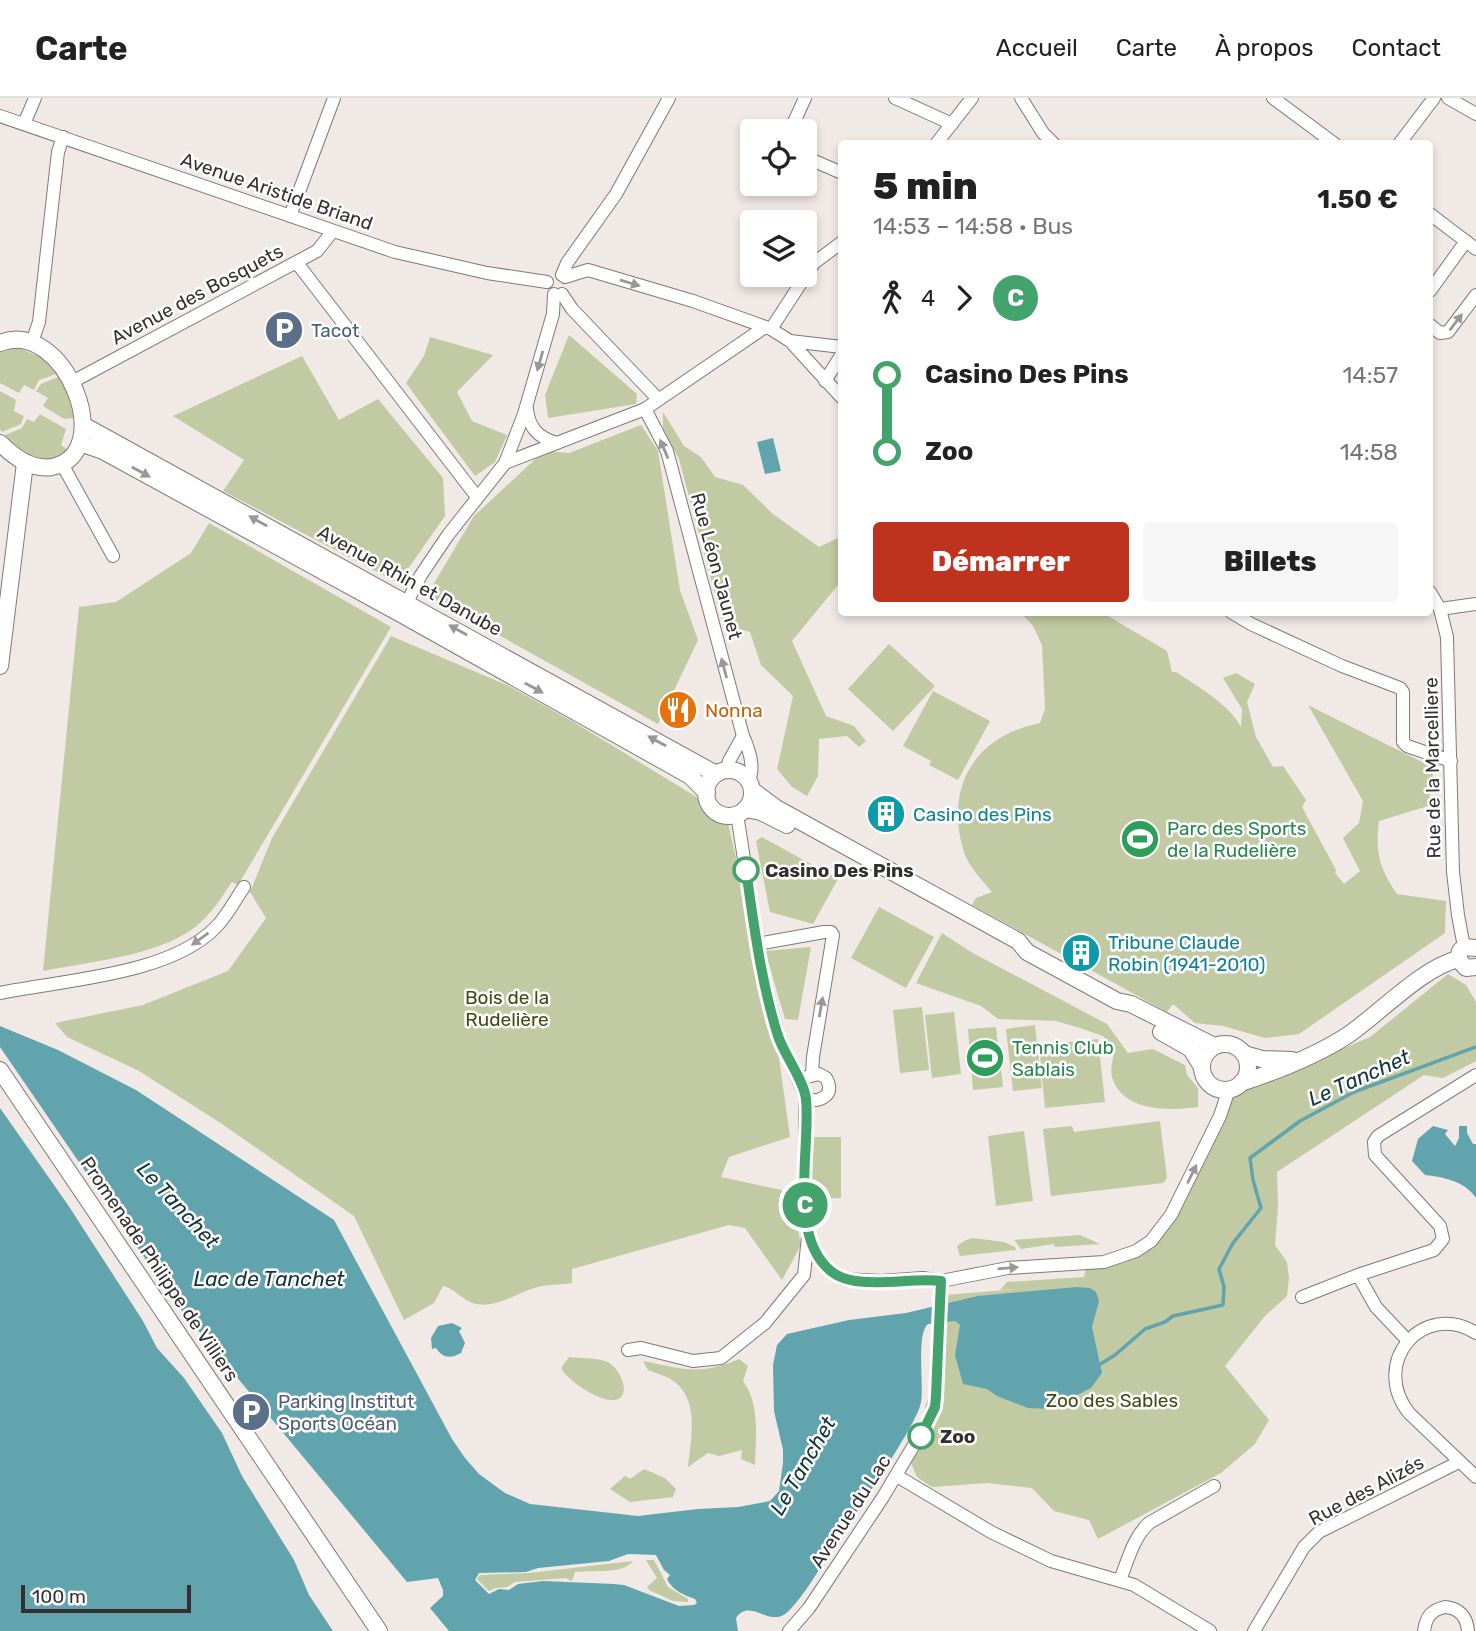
<!DOCTYPE html>
<html lang="fr">
<meta charset="utf-8">
<style>
body{margin:0;font-family:Rubik,sans-serif;background:#f6f6f6;color:#222;height:100vh;display:flex;flex-direction:column;font-size:26px;white-space:nowrap}
*{box-sizing:border-box;margin:0}
p{font-size:23px;color:#767676}
.icon{flex:none;width:38px;height:38px;fill:none;stroke:currentColor;stroke-width:2;stroke-linecap:round;stroke-linejoin:round}
.map{position:relative;flex:1;overflow:hidden}
.panel{position:absolute;left:838px;top:42px;width:595px;height:476px;display:flex;flex-direction:column;background:#fff;border-radius:7px;box-shadow:0 4px 10px #0003}
.panel>*{flex:none}
.badge{padding:0 14px;border-radius:23px;font-size:24px;line-height:46px}
.tools{position:absolute;left:740px;top:21px;display:grid;gap:14px}
.tools a{display:grid;place-items:center;width:77px;height:77px;border-radius:7px;background:#fff;box-shadow:0 4px 10px #0003;font-size:35px}
.scale{position:absolute;left:21px;bottom:18px;width:170px;box-sizing:border-box;padding-left:7px;border:4px solid #33302f;border-top:0;font-size:19px;line-height:24px;white-space:nowrap;color:#33302f;-webkit-text-stroke:5px #fff;paint-order:stroke}
.map>.badge{position:absolute;translate:-50% -50%;box-shadow:0 0 0 4px #fff}
.legs{display:flex;align-items:center;gap:10px;height:77px;padding:0 35px;font-size:23px}
.legs p{margin-inline-start:auto}
.head{display:flex;align-items:center;justify-content:space-between;height:119px;padding:0 35px}
h1{font-size:38px;font-weight:800;line-height:52px}
.button{display:flex;gap:14px;margin-top:auto;padding:14px 35px}
.button a{flex:1;height:80px;border-radius:7px;background:#be321e;color:#fff;font-size:28px;font-weight:800;line-height:80px;text-align:center}
.button a+a{background:#f6f6f6;color:#222}
ul{padding:0 35px;list-style:none}
li{display:flex;align-items:center;gap:24px;height:77px;font-size:26px}
li i{display:grid;place-items:center;width:10px;height:100%;margin:0 9px;background:currentColor}
li i::after{content:'';width:18px;height:18px;margin:-9px;border:5px solid;border-radius:50%;background:#fff}
li p{margin-inline-start:auto}
li:first-child i{background:linear-gradient(#0000 50%,currentColor 0)}
li:last-child i{background:linear-gradient(currentColor 50%,#0000 0)}
header{display:flex;align-items:center;gap:42px;box-sizing:border-box;height:98px;padding:0 35px;background:#fff;border-bottom:2px solid #e0e0e0}
header strong{font-size:33px}
nav{display:flex;gap:38px;margin-inline-start:auto;font-size:24px}
.map>svg:first-child{display:block}
.green{fill:#c1caa2}
.water{fill:#61a4ad;fill-rule:evenodd}
.lines{fill:none;stroke-linecap:round;stroke-linejoin:round}
.stream{stroke:#61a4ad;stroke-width:3.5}
.minor-casing{stroke:#807976;stroke-width:14}
.tertiary-casing{stroke:#807976;stroke-width:18}
.minor{stroke:#fff;stroke-width:12}
.tertiary{stroke:#fff;stroke-width:16}
.oneway{fill:#999897}
.line-1-casing{stroke:#fff;stroke-width:16}
.line-1{stroke:#44a36d;stroke-width:10}
.stop-1-dot{fill:#fff;stroke:#44a36d;stroke-width:3.5}
.labels{text-anchor:middle;stroke-width:5;stroke-linejoin:round;paint-order:stroke}
.street-label{font-size:19px;fill:#33302f;stroke:#fff}
.service-label{font-size:19px;fill:#4e5e75;stroke:#fff;text-anchor:start}
.food-label{font-size:19px;fill:#c56008;stroke:#fff;text-anchor:start}
.culture-label{font-size:19px;fill:#0d838f;stroke:#fff;text-anchor:start}
.leisure-label{font-size:19px;fill:#27864d;stroke:#fff;text-anchor:start}
.stop-label{font-size:19px;font-weight:bold;fill:#33302f;stroke:#fff;text-anchor:start}
.park-label{font-size:19px;fill:#424a10;stroke:#fff}
.water-label{font-size:21px;font-style:italic;fill:#133539;stroke:#fff}
</style>
<header>
<strong>Carte</strong>
<nav><a>Accueil</a><a>Carte</a><a>À propos</a><a>Contact</a></nav>
</header>
<div class="map">
<svg width="1476" height="1533" viewBox="0 0 1476 1533">
<rect width="100%" height="100%" fill="#f1e9e6"/>
<g class="green">
<path d="M569 237 637 296 636 306 548 320 545 297Z"/>
<path d="M430 239 493 257 457 294 472 323 507 337 495 364 475 378 406 285 424 258Z"/>
<path d="M19 250 42 260 56 276 39 282 34 292 24 287 19 295 0 285V254Z"/>
<path d="M302 258 339 322 378 301 443 380 445 418 398 485 223 393 244 362 173 318Z"/>
<path d="M58 279 68 296 74 320 64 321 43 308 48 300 36 293 41 286Z"/>
<path d="M0 293 16 302 14 313 24 318 21 326 2 334 0 331Z"/>
<path d="M663 314 684 348 701 359 715 379 743 387 773 416 819 449 842 438V482L792 543 826 618 854 628 866 643 859 649 847 638 819 641 818 678 807 698 792 689 777 671 793 598 761 567 750 534 723 526 679 361 663 330Z"/>
<path d="M40 316 66 331 61 347 68 352C47 374 21 356 5 337L22 330 27 321 34 324Z"/>
<path d="M641 327 658 353 680 492 698 542 658 626 427 497 474 418 544 353 569 355Z"/>
<path d="M209 425 391 529 238 787 232 784C223 797 214 812 202 823 166 858 91 863 43 873L79 509 116 504 191 455Z"/>
<path d="M1021 515H1103L1167 553 1172 574H1176C1198 589 1228 605 1241 629L1242 611 1223 580 1236 575 1255 586 1247 604 1256 639 1273 669 1283 668 1306 702 1302 709 1336 772 1335 775 1344 786 1360 773 1343 740 1359 725 1363 703 1308 607 1434 670 1428 708 1379 723C1375 754 1379 770 1397 796L1446 803 1445 835 1299 936 1265 940 1223 928 1195 925 1173 906 1167 914 972 807 976 800 992 794C982 782 969 769 964 754 944 690 974 638 1040 625L1045 611 1042 547 1033 528Z"/>
<path d="M391 538 509 588 572 623 726 717 773 917 790 1039 729 1059 721 1079 791 1094 801 1147 782 1182 745 1130 729 1127 572 1171V1185C560 1187 545 1186 534 1190 516 1196 496 1210 476 1206 463 1203 454 1190 443 1188L434 1205 404 1222 354 1118 222 1026 139 973 67 939 55 925 143 907 228 873 266 820 250 794 272 740Z"/>
<path d="M889 546 935 588 893 633 848 591Z"/>
<path d="M933 593 990 623 958 682 929 667 931 663 903 648Z"/>
<path d="M762 739 838 781 813 826 770 814 756 743Z"/>
<path d="M879 809 934 839 906 890 851 860Z"/>
<path d="M942 835 971 854 1107 926 1128 955 1153 951 1185 967 1187 977 1198 990V1009C1169 1013 1122 1014 1112 979 1110 971 1113 960 1115 952L1103 938 1080 930 1056 923 998 921 981 908 916 885Z"/>
<path d="M811 849 798 922 785 921 765 853Z"/>
<path d="M1448 876 1466 887 1476 904V963L1443 980 1424 977 1277 1074 1278 1109 1275 1147 1287 1164 1289 1180 1287 1198 1265 1218 1225 1268 1269 1322 1255 1346 1221 1375 1098 1441 1089 1422 1054 1413 1032 1390 987 1385 932 1389 917 1379 911 1365 944 1303 946 1197 1019 1191 1000 1192 1007 1184 1084 1179 1086 1169 1131 1159 1185 1101 1233 999 1249 987 1302 968 1370 939Z"/>
<path d="M922 909 929 972 900 975 893 912Z"/>
<path d="M954 914 961 976 932 980 925 917Z"/>
<path d="M1035 927 1042 990 1013 993 1006 931Z"/>
<path d="M996 929 1003 989 973 992 968 931Z"/>
<path d="M1098 941 1105 1004 1045 1010 1039 947Z"/>
<path d="M1160 1023 1167 1080 1163 1085 1051 1098 1043 1031 1072 1028 1074 1034Z"/>
<path d="M1024 1033 1033 1103 996 1108 988 1038Z"/>
<path d="M811 1039H841V1100L811 1101Z"/>
<path d="M1080 1137 1100 1146 1055 1149 1054 1146 1021 1151 1014 1142Z"/>
<path d="M973 1140 1004 1144 1015 1149 1016 1152 960 1158 957 1148 966 1142Z"/>
<path d="M569 1259C595 1262 614 1256 623 1285 624 1290 625 1296 620 1300 607 1310 566 1282 561 1270Z"/>
<path d="M739 1261 748 1268 743 1283C760 1306 756 1340 755 1367L741 1361 742 1352 719 1358 708 1355 688 1369C691 1340 701 1298 669 1280 663 1277 655 1275 648 1272L643 1263C684 1271 698 1278 739 1261Z"/>
<path d="M644 1371 665 1380 676 1391 673 1399 630 1404 610 1391 625 1378 630 1381Z"/>
<path d="M646 1462H654L668 1489 688 1501V1504L673 1503 649 1492 647 1489 657 1480Z"/>
<path d="M633 1463C624 1476 592 1472 575 1474L572 1483 566 1480 515 1484 507 1489 496 1490 489 1493 477 1481 480 1477 529 1475Z"/>
</g>
<g class="water">
<path d="M773 340 781 373 765 376 757 344Z"/>
<path d="M0 928 58 952 136 992 334 1122 452 1341 465 1360 479 1376 505 1395 530 1406 638 1418 698 1411 738 1409 770 1403 779 1393 783 1365V1352L774 1313 773 1267 777 1247 787 1236 849 1222 906 1215 978 1198 1077 1189 1090 1190 1096 1194 1099 1203 1092 1229 1102 1275 1091 1290 1050 1311 1028 1310 997 1298 987 1291 963 1286 955 1257 960 1227 955 1223 928 1226C916 1235 924 1287 921 1304 920 1311 916 1317 913 1324 889 1368 859 1409 832 1451 821 1468 800 1505 785 1516 768 1528 750 1500 736 1520L738 1533H449L430 1510 443 1498V1492L438 1480 407 1484 177 1207 0 949ZM628 1456 656 1457 664 1472 670 1477 667 1481C673 1493 684 1497 695 1501L697 1505 694 1507 679 1508 624 1487 614 1486 543 1483 518 1486 509 1492 499 1491 489 1496 475 1482 479 1475 526 1474 538 1470 609 1463Z"/>
<path d="M0 1010 68 1107 143 1223 157 1250 184 1280 222 1335 242 1378 294 1462 309 1497 333 1533H0Z"/>
<path d="M1433 1028 1448 1032 1445 1036 1455 1048 1459 1040V1028H1467V1035L1473 1046H1476V1100C1465 1083 1443 1079 1425 1077L1412 1063 1418 1041Z"/>
<path d="M452 1225 462 1230 459 1233 465 1245 461 1255C451 1261 442 1260 436 1250L432 1251 431 1240 438 1228Z"/>
</g>
<g class="lines">
<path class="stream" d="M1099 1267 1115 1257 1145 1231 1165 1224 1173 1218 1223 1207 1224 1189 1219 1171 1233 1145 1261 1110 1253 1082 1250 1060 1300 1023 1354 994 1476 949"/>
<g class="minor-casing">
<g id="minor">
<path d="M895 0 952 26"/>
<path d="M1021 0 1043 35 1054 46"/>
<path d="M1273 0 1335 46"/>
<path d="M1448 0 1476 16"/>
<path d="M0 18 395 154 487 175 547 184"/>
<path d="M24 26 35 0"/>
<path d="M790 33 805 0"/>
<path d="M936 46 972 0"/>
<path d="M1399 46 1434 0"/>
<path d="M805 59 842 75"/>
<path d="M1430 116 1476 151"/>
<path d="M290 118 334 0"/>
<path d="M297 165 477 399"/>
<path d="M562 177 567 165 616 96 669 0"/>
<path d="M565 179 588 172 693 203 771 231 790 243 842 300"/>
<path d="M1430 193 1466 143"/>
<path d="M562 196 572 211 658 301"/>
<path d="M1430 227 1440 235 1448 234 1476 197"/>
<path d="M771 231 814 165 842 144"/>
<path d="M790 243 842 249"/>
<path d="M32 244 39 224 58 54 63 39"/>
<path d="M825 283 842 256"/>
<path d="M72 284 317 153 333 133"/>
<path d="M527 311C529 330 538 339 556 345"/>
<path d="M645 311 667 353 743 638C749 651 755 669 749 682"/>
<path d="M505 365 645 311 765 229"/>
<path d="M62 366 113 458"/>
<path d="M1430 494 1440 511 1447 539 1453 774 1458 817 1464 849"/>
<path d="M1440 511 1476 506"/>
<path d="M403 512 421 477 448 437 505 365 524 316 553 216 554 196"/>
<path d="M1231 514 1251 526 1342 568 1400 590 1403 594V644L1407 648 1451 663"/>
<path d="M727 672 729 663 743 638"/>
<path d="M737 716 762 877 779 939 805 997V1115L808 1138 816 1157 831 1173 843 1181 881 1183 923 1180 941 1183 1008 1170 1104 1164 1136 1153 1151 1143 1171 1117 1220 1018 1229 991"/>
<path d="M757 846 824 834H831L833 837 813 959 812 976"/>
<path d="M0 895C63 882 170 877 216 829 227 818 235 802 244 789"/>
<path d="M806 1002C821 1004 836 997 826 980L819 976 807 979"/>
<path d="M1358 1177 1376 1209 1408 1243"/>
<path d="M1302 1199 1358 1177 1434 1152 1443 1141 1440 1128 1375 1057 1374 1044 1378 1038 1476 977"/>
<path d="M1476 1235C1424 1202 1369 1264 1409 1315L1476 1379"/>
<path d="M628 1252 641 1250 693 1263 721 1260 765 1225 804 1177 808 1139"/>
<path d="M897 1378 991 1434 1051 1463 1134 1487 1210 1533"/>
<path d="M1120 1482C1128 1462 1133 1440 1149 1425L1214 1388"/>
<path d="M789 1533 809 1510 883 1399 930 1320 936 1298 941 1183"/>
<path d="M1254 1533 1304 1449 1319 1434 1459 1364"/>
<path d="M1424 1533C1426 1519 1431 1512 1445 1509 1459 1510 1467 1519 1468 1533"/>
</g>
</g>
<g class="tertiary-casing">
<g id="tertiary">
<path d="M0 245C64 219 119 356 52 369 31 372 14 359 0 345"/>
<path d="M83 327 716 676"/>
<path d="M80 345 103 353 401 516 690 678 707 695"/>
<path d="M0 568 25 365"/>
<circle cx="729" cy="695" r="23"/>
<path d="M752 692 776 710 1018 843 1027 854 1117 903 1131 906 1214 948"/>
<path d="M745 711 761 714 787 727"/>
<path d="M1476 850 1464 849 1460 853 1458 861 1466 870 1476 869"/>
<path d="M1161 934 1191 951 1202 969"/>
<circle cx="1225" cy="969" r="23"/>
<path d="M1244 956 1262 961 1292 962"/>
<path d="M0 972 379 1533"/>
<path d="M1241 985C1277 973 1316 958 1348 937 1380 915 1422 870 1458 861"/>
</g>
</g>
<use href="#minor" class="minor"/>
<use href="#tertiary" class="tertiary"/>
</g>
<defs><path id="oneway-solid" d="M-6-.8H1V-3.2L6.5 0L1 3.2V.8H-6Z" transform="scale(1.75)"/></defs>
<g class="oneway">
<use href="#oneway-solid" transform="translate(630 185) rotate(17)"/>
<use href="#oneway-solid" transform="translate(1456 224) rotate(-53)"/>
<use href="#oneway-solid" transform="translate(540 263) rotate(106)"/>
<use href="#oneway-solid" transform="translate(664 351) rotate(-113)"/>
<use href="#oneway-solid" transform="translate(141 374) rotate(29)"/>
<use href="#oneway-solid" transform="translate(258 423) rotate(-151)"/>
<use href="#oneway-solid" transform="translate(458 532) rotate(-151)"/>
<use href="#oneway-solid" transform="translate(724 570) rotate(-105)"/>
<use href="#oneway-solid" transform="translate(534 590) rotate(29)"/>
<use href="#oneway-solid" transform="translate(657 643) rotate(-151)"/>
<use href="#oneway-solid" transform="translate(200 841) rotate(144)"/>
<use href="#oneway-solid" transform="translate(821 909) rotate(-80)"/>
<use href="#oneway-solid" transform="translate(1192 1076) rotate(-64)"/>
<use href="#oneway-solid" transform="translate(1008 1170) rotate(-5)"/>
</g>
<g class="lines">
<g class="line-1-casing">
<path id="line-1" d="M746 772C754 828 761 884 778 938 785 958 804 983 806 1001 811 1052 787 1139 832 1174 856 1193 910 1179 941 1183L936 1298 935 1309 921 1338"/>
</g>
<use href="#line-1" class="line-1"/>
</g>
<defs>
<g id="parking-disc" transform="scale(2.0125)"><circle r="9.5" fill="#5c6f8a" stroke="#fff"/><path d="M-3.5-5.5H1a3.5 3.5 0 0 1 0 7H-1V5.5H-3.5ZM-1-3.4V-.6H.8a1.4 1.4 0 0 0 0-2.8Z" fill="#fff"/></g>
<g id="restaurant-disc" transform="scale(2.0125)"><circle r="9.5" fill="#e8710a" stroke="#fff"/><path d="M-5-6h1v4h1v-4h1v4h1v-4h1v5L-1.5 .5V6h-2V.5L-5-1ZM5-6V6H3V1.5H1.5Q1.5-4 5-6Z" fill="#fff"/></g>
<g id="building-disc" transform="scale(2.0125)"><circle r="9.5" fill="#0f9aa8" stroke="#fff"/><path d="M-4-6H4V6H1V3H-1V6H-4ZM-2.5-4.3h1.7v1.8h-1.7ZM.8-4.3h1.7v1.8H.8ZM-2.5-1h1.7V.8h-1.7ZM.8-1h1.7V.8H.8Z" fill="#fff"/></g>
<g id="stadium-disc" transform="scale(2.0125)"><circle r="9.5" fill="#2e9e5b" stroke="#fff"/><path d="M0-5a6.5 5 0 1 0 0 10a6.5 5 0 1 0 0-10ZM-3.5-1.8h7v3.6h-7Z" fill="#fff"/></g>
</defs>
<g fill-rule="evenodd">
<use href="#parking-disc" x="284" y="232"/>
<use href="#restaurant-disc" x="678" y="612"/>
<use href="#building-disc" x="886" y="716"/>
<use href="#stadium-disc" x="1140" y="741"/>
<use href="#building-disc" x="1081" y="855"/>
<use href="#stadium-disc" x="985" y="960"/>
<use href="#parking-disc" x="251" y="1314"/>
</g>
<g class="stop-1-dot">
<circle cx="746" cy="772" r="12"/>
<circle cx="921" cy="1338" r="12"/>
</g>
<g class="labels">
<g class="street-label">
<text transform="translate(277 93) rotate(19)" y="7">Avenue Aristide Briand</text>
<text transform="translate(197 196) rotate(-28)" y="7">Avenue des Bosquets</text>
<text transform="translate(717 468) rotate(75)" y="7">Rue Léon Jaunet</text>
<text transform="translate(410 482) rotate(29)" y="7">Avenue Rhin et Danube</text>
<text transform="translate(1432 670) rotate(-91)" y="7">Rue de la Marcelliere</text>
<text transform="translate(160 1171) rotate(56)" y="7">Promenade Philippe de Villiers</text>
<text transform="translate(1366 1392) rotate(-28)" y="7">Rue des Alizés</text>
<text transform="translate(850 1413) rotate(-57)" y="7">Avenue du Lac</text>
</g>
<g class="service-label">
<text x="311" y="239">Tacot</text>
<text x="278" y="1310">Parking Institut<tspan x="278" dy="22">Sports Océan</tspan></text>
</g>
<g class="food-label">
<text x="705" y="619">Nonna</text>
</g>
<g class="culture-label">
<text x="913" y="723">Casino des Pins</text>
<text x="1108" y="851">Tribune Claude<tspan x="1108" dy="22">Robin (1941-2010)</tspan></text>
</g>
<g class="leisure-label">
<text x="1167" y="737">Parc des Sports<tspan x="1167" dy="22">de la Rudelière</tspan></text>
<text x="1012" y="956">Tennis Club<tspan x="1012" dy="22">Sablais</tspan></text>
</g>
<g class="stop-label">
<text x="765" y="779">Casino Des Pins</text>
<text x="940" y="1345">Zoo</text>
</g>
<g class="park-label">
<text x="507" y="906">Bois de la<tspan x="507" dy="22">Rudelière</tspan></text>
<text x="1112" y="1309">Zoo des Sables</text>
</g>
<g class="water-label">
<text transform="translate(1359 980) rotate(-24)" y="7">Le Tanchet</text>
<text transform="translate(178 1107) rotate(47)" y="7">Le Tanchet</text>
<text x="269" y="1188">Lac de Tanchet</text>
<text transform="translate(803 1368) rotate(-60)" y="7">Le Tanchet</text>
</g>
</g>
</svg>
<div class="tools">
<a><svg class="icon" aria-label="locate" viewBox="0 0 24 24"><circle cx="12" cy="12" r="6"/><path d="M12 2v4M12 18v4M2 12h4M18 12h4"/></svg></a>
<a><svg class="icon" aria-label="layers" viewBox="0 0 24 24"><path d="M12 4l9 5-9 5-9-5zM3 14l9 5 9-5"/></svg></a>
</div>
<div class="scale">100 m</div>
<b class="badge" style="left:805px;top:1107px;background:#44a36d;color:#fff">C</b>
<section class="panel">
<div class="head"><div><h1>5 min</h1><p>14:53 – 14:58 · Bus</p></div><b>1.50 €</b></div>
<div class="legs"><svg class="icon" aria-label="walk" viewBox="0 0 24 24"><circle cx="13" cy="4" r="2"/><path d="M13 8l-2 6 4 7M11 14l-3 7M7 12l3-4h3l4 4"/></svg>4<svg class="icon" aria-label="forward" viewBox="0 0 24 24"><path d="M9 5l7 7-7 7"/></svg><b class="badge" style="background:#44a36d;color:#fff">C</b></div>
<ul>
<li><i style="color:#44a36d"></i><b>Casino Des Pins</b><p>14:57</p></li>
<li><i style="color:#44a36d"></i><b>Zoo</b><p>14:58</p></li>
</ul>
<div class="button"><a>Démarrer</a><a>Billets</a></div>
</section>
</div>
